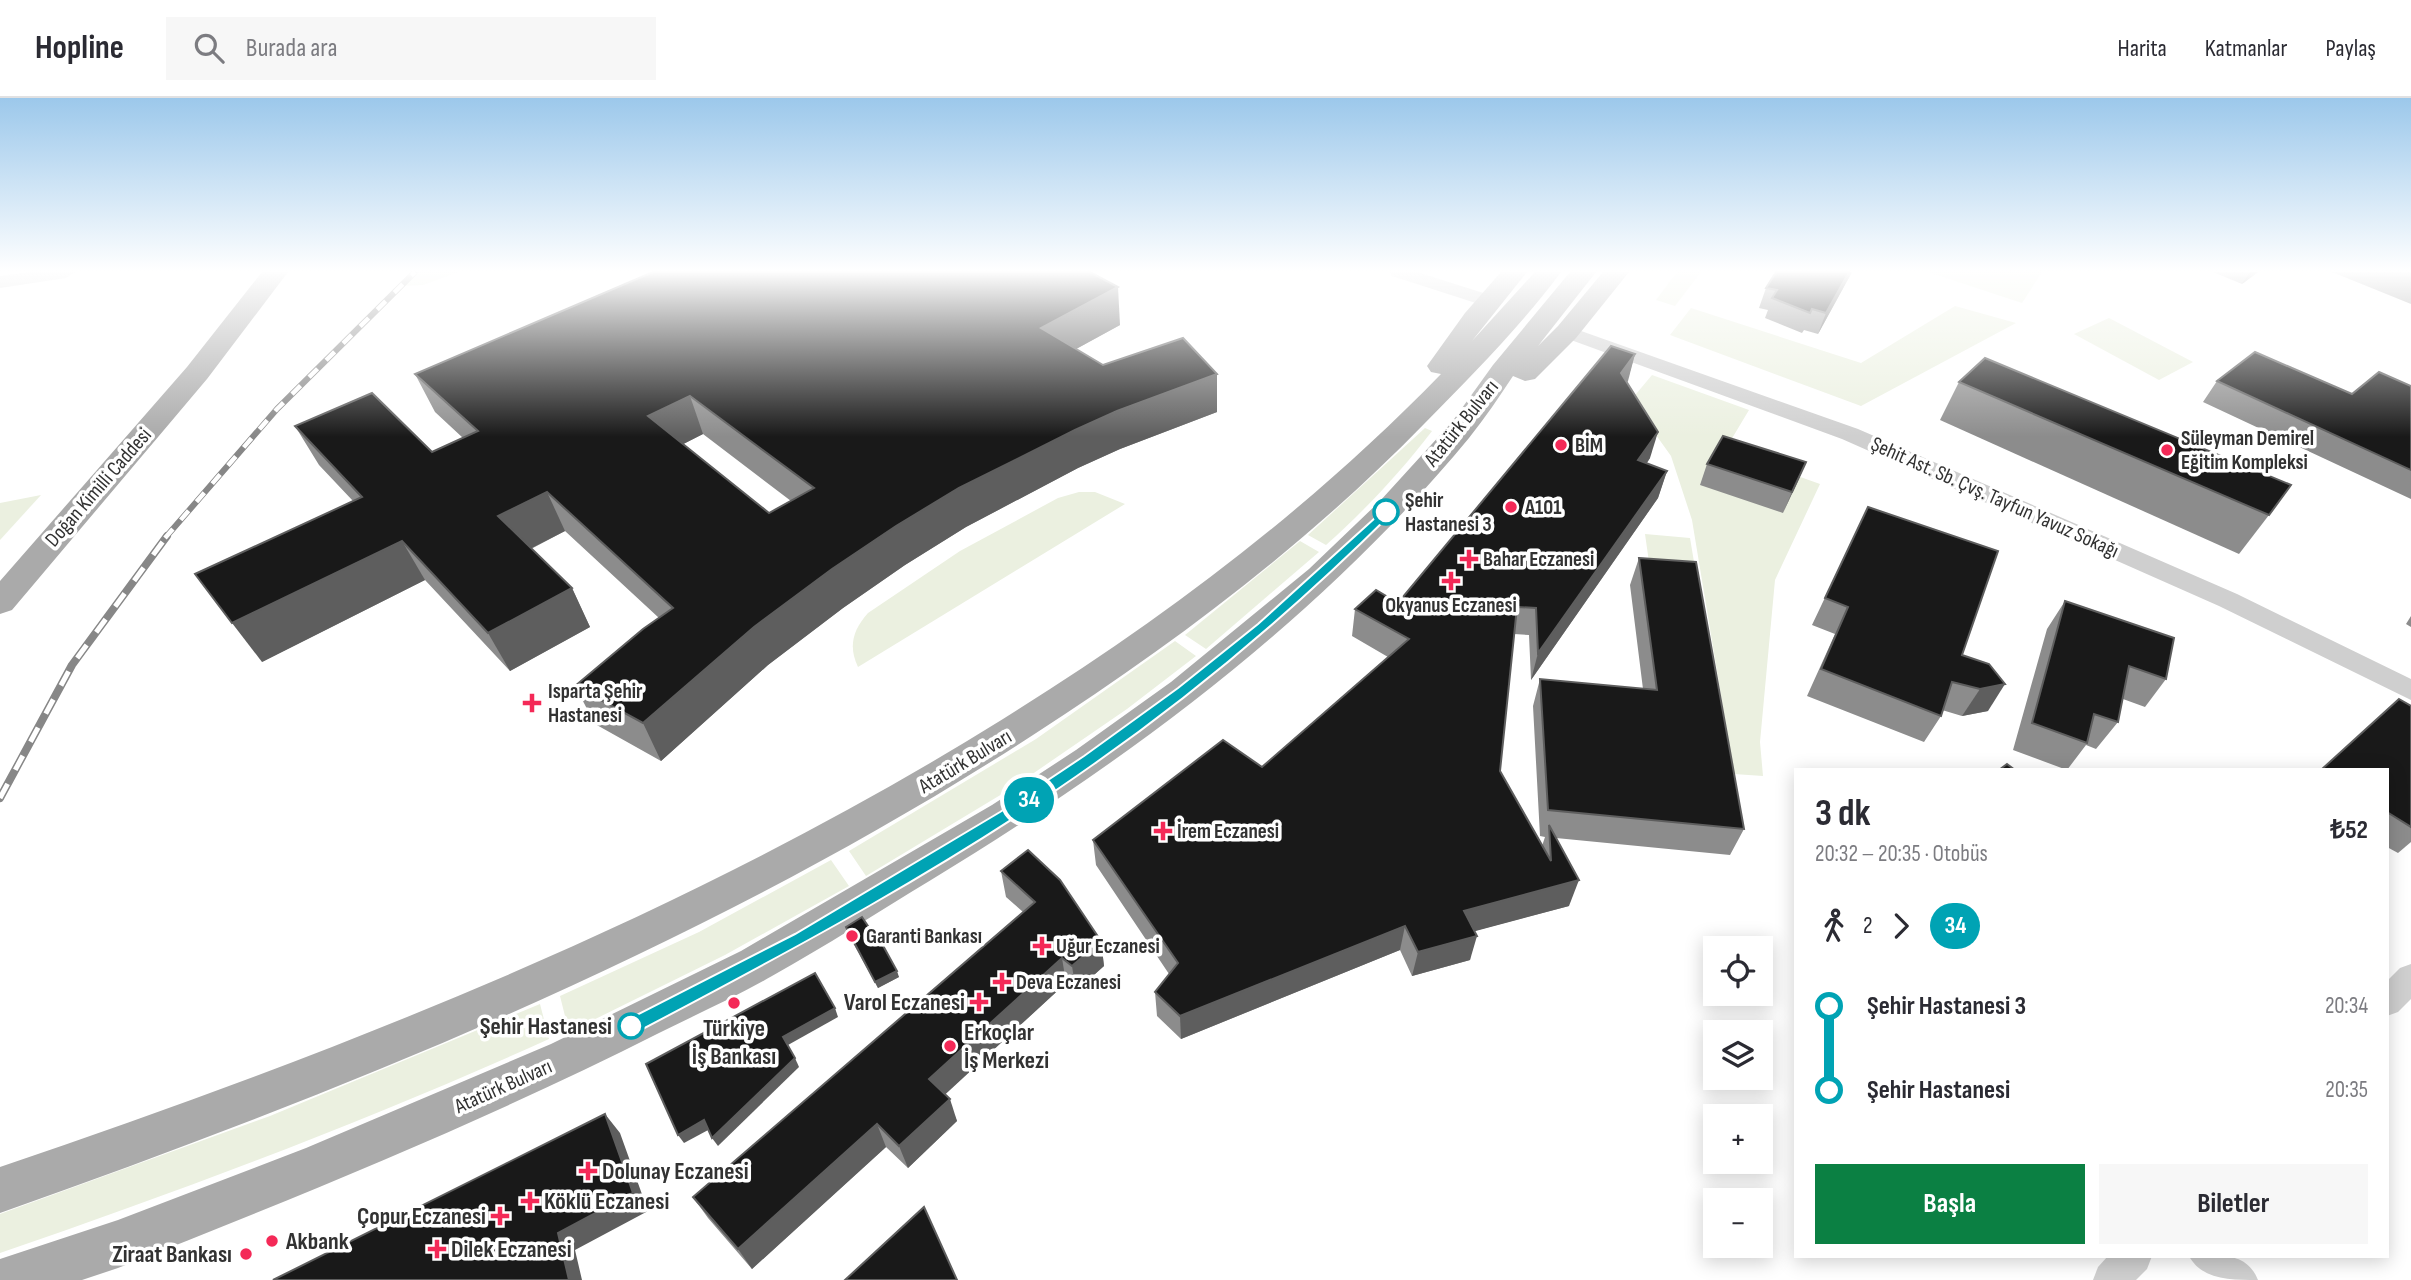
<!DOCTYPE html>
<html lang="tr">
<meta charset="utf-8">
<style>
body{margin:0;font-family:"Sofia Sans Condensed",sans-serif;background:#f7f7f7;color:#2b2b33;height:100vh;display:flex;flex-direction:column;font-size:26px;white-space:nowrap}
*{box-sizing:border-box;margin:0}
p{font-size:23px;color:#7c7c81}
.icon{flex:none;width:38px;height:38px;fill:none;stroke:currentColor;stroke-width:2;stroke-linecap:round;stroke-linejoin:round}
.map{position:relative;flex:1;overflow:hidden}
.panel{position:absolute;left:1794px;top:670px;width:595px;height:490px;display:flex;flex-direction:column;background:#fff;border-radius:0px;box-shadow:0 4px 18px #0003}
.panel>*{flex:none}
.badge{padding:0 14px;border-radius:23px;font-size:24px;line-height:46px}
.fabs{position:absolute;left:1703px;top:838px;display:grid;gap:14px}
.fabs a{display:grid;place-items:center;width:70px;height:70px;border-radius:0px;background:#fff;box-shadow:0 4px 18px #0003;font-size:35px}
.map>.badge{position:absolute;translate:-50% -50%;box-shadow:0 0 0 4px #fff}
.legs{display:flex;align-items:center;gap:10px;height:77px;padding:0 21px;font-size:23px}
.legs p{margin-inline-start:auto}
.summary{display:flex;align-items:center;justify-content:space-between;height:119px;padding:0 21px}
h1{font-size:38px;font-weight:700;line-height:52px}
.primary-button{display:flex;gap:14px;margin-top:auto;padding:14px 21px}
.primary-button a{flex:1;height:80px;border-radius:0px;background:#0b8043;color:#fff;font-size:28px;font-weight:700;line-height:80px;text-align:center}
.primary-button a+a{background:#f7f7f7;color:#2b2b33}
ul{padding:0 21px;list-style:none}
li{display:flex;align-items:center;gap:24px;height:84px;font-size:26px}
li i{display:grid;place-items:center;width:10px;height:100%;margin:0 9px;background:currentColor}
li i::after{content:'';width:18px;height:18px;margin:-9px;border:5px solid;border-radius:50%;background:#fff}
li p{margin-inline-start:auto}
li:first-child i{background:linear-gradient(#0000 50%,currentColor 0)}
li:last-child i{background:linear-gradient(currentColor 50%,#0000 0)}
header{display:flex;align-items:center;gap:42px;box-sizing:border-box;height:98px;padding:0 35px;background:#fff;border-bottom:2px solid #e1e1e2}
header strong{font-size:33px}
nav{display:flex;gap:38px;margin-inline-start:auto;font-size:24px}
.search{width:490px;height:63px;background:#f7f7f7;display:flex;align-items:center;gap:18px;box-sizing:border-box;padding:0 24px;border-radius:0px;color:#7c7c81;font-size:26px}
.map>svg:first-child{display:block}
.green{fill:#ebf0e0}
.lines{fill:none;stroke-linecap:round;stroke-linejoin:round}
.minor{fill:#cfcfcf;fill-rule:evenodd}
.major{fill:#aaa;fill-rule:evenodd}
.rail-far1-casing{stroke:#878787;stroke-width:6}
.rail-casing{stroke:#878787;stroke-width:8}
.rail-far1{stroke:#fff;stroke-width:4.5;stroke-dasharray:12;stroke-linecap:butt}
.rail{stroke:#fff;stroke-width:5;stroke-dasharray:16;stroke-linecap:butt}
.wall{fill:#8c8c8c;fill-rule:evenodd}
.shaded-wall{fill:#5e5e5e}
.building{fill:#191919;stroke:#5e5e5e;stroke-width:2;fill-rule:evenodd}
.line-1{fill:#00a3b4;stroke:#fff;stroke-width:2}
.poi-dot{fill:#f42957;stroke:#fff;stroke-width:2.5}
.stop-1-dot{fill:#fff;stroke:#00a3b4;stroke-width:3.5}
.labels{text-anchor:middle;stroke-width:7;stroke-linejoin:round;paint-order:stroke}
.street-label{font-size:21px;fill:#323232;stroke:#fff}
.poi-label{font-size:21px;font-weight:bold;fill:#323232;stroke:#fff;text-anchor:start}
.stop-label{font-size:21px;font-weight:bold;fill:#323232;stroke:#fff;text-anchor:start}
.near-poi-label{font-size:24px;font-weight:bold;fill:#323232;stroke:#fff;text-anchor:start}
.near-stop-label{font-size:24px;font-weight:bold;fill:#323232;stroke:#fff;text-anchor:end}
</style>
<header>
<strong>Hopline</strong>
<div class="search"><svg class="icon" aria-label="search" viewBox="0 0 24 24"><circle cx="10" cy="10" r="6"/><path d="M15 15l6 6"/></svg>Burada ara</div>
<nav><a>Harita</a><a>Katmanlar</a><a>Paylaş</a></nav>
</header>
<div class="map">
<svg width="2411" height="1182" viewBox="0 0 2411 1182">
<rect width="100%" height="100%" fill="#fff"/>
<g class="green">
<path d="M415 174H459L423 187 401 188Z"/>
<path d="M1677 174H1701L1675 208 1656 202Z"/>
<path d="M1928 174H2042L2022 205Z"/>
<path d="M1955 208 2016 225 1861 308 1670 237 1691 210 1861 265Z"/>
<path d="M2109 220 2193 264 2159 282 2074 236Z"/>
<path d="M1652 277 1749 312 1725 352 1820 386 1775 482 1760 644 1763 678 1734 676 1692 422 1671 358 1631 302Z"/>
<path d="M1425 330 1432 333C1400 375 1365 412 1326 447L1308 437Z"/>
<path d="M1079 394H1095L1125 406 858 569C848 548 853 532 868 515L960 453 1058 400Z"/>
<path d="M41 397 0 442V405Z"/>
<path d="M1645 436 1690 440 1697 482 1651 478Z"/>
<path d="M1300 443 1319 454 1206 551 1185 537Z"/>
<path d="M1175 543 1196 558 1127 611 1012 690 866 778 849 753 1036 641Z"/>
<path d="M831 762 849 788 725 857 569 934 560 898 699 834Z"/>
<path d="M540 906 549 941C370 1022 186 1091 0 1155V1116L270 1018Z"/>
</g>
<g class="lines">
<g class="minor">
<path d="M30 174H75L66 180 0 190V178Z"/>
<path d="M1390 174H1417L1496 199 1499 203 1496 207H1482L1392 178Z"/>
<path d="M1567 228 1858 331 2237 496 2411 581V602L2219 508 1842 341 1560 238 1557 234 1560 230Z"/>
<path d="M2411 866V901L2398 914 2387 918V883L2400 870Z"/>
<path d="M2108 1158H2152L2147 1171 2136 1182H2093L2098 1169Z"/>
<path d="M2189 1158C2217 1158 2246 1152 2258 1182 2230 1182 2202 1182 2189 1158Z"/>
</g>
<g class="major">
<path d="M262 174H288L207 281 12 512 0 516V483L187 269Z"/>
<path d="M1501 174H1527L1472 243 1535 174H1561C1521 228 1471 278 1424 326 1307 446 1174 546 1033 637 712 845 359 988 0 1115V1069C348 951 690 816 1003 621 1162 522 1310 411 1441 276L1431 274 1427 268 1465 215Z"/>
<path d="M1570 174H1596L1538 248 1558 228 1603 174H1629L1576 240 1535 281 1525 283 1513 278C1499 299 1485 320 1469 340 1320 520 1130 661 931 782 878 814 826 848 772 878 736 899 697 916 659 935 483 1024 301 1098 118 1170L82 1182H0V1161L118 1122 306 1050 551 946 741 853 992 707 1076 652 1171 584 1309 471 1380 403 1452 324 1493 267Z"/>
</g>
<g class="rail-far1-casing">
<path id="rail-far1" d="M165 440 277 311 415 174"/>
</g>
<g class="rail-casing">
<path id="rail" d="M0 700 72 567 167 438"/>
</g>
<use href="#rail-far1" class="rail-far1"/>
<use href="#rail" class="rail"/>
</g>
<g class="wall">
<path d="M1776 174H1852L1818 236 1804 232 1802 235 1765 220 1768 212 1759 210 1766 190Z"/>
<path d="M2213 174H2258L2242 186Z"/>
<path d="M2332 174H2411V206Z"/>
<path d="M1120 227 1076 251 1103 267 1217 314 1120 351 1078 370 966 429 905 467 843 510 768 567 661 663 595 626 575 588 659 520 565 433 531 451 572 490 590 529 510 573 425 482 262 564 353 403 319 367 295 328 432 354 463 340 435 314 415 276ZM703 336 791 403 769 415 683 346Z"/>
<path d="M1635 256 1627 284 1650 360 1647 365 1667 373 1658 400 1531 582 1529 537 1514 536 1500 673 1542 748 1545 739 1540 738 1533 608 1540 581 1643 591 1630 487 1639 460 1744 731 1730 757 1556 740 1569 808 1474 833 1470 862 1412 878 1400 852 1181 941 1157 918 1155 894 1169 876 1096 767 1093 742 1262 669 1388 559 1352 538 1355 511 1398 505Z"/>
<path d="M2217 283 2352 296 2411 288V401L2203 304Z"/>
<path d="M1959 284 2269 417 2239 456 1940 322Z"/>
<path d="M1806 364 1783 415 1700 387 1707 366Z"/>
<path d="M1868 409 1962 557 1989 566 1988 613 1962 618 1942 612 1941 618 1924 644 1807 598 1835 536 1812 527Z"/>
<path d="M2065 503 2166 581 2145 609 2123 601 2118 624 2096 651 2086 647 2067 672 2013 652 2047 531Z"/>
<path d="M2411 518V529L2406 526Z"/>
<path d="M2411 608V744L2398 755 2387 749V672Z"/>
<path d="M1001 773 1101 843 1104 868 1076 893 1066 885 945 996 957 1023 908 1070 886 1049 752 1171 708 1120 693 1099 1023 814 1006 799Z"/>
<path d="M846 829 899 879 878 890 848 836Z"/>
</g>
<g class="shaded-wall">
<path d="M1849 174H1852L1818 236 1826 215Z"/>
<path d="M2250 174H2258L2242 186Z"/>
<path d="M1118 189 1120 227 1045 268 1041 230Z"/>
<path d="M1635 256 1628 283 1614 301 1621 275Z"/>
<path d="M1217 276V314L1120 351 1078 370 966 429 905 467 843 510 768 567 661 663 643 625 754 529 832 471 896 428 959 390 1075 332 1117 313Z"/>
<path d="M690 298 703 336 662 357 648 318Z"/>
<path d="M1658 334 1650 360 1630 389 1638 362Z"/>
<path d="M1806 364 1797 385 1783 415 1792 394Z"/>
<path d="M1667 373 1658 400 1531 582 1538 555Z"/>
<path d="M547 394 565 433 518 457 498 418Z"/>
<path d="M402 443 425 482 262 564 232 525Z"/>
<path d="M572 490 590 529 510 573 488 535Z"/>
<path d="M2005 586 1988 613 1962 618 1980 591Z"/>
<path d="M1579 782 1569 808 1457 838 1464 813Z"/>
<path d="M1405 828 1400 852 1181 941 1180 918Z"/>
<path d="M1477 838 1470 862 1412 878 1418 854Z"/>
<path d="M1101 843 1104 868 1076 893 1072 868Z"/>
<path d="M1062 860 1066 885 937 1004 929 981Z"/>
<path d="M897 873 899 879 878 890 875 884Z"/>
<path d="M835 910 838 919 788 947 783 939Z"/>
<path d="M795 960 799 969 718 1048 712 1040Z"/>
<path d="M950 1001 957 1023 908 1070 899 1048Z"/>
<path d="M605 1016 620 1035 648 1113 575 1152 582 1182H569L558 1135Z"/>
<path d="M704 1022 710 1031 684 1045 678 1037Z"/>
<path d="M877 1026 886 1049 752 1171 738 1151Z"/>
</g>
<g class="building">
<path d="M653 174H1090L1118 189 1041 230 1103 267 1183 240 1217 276 1117 313 1075 332 959 390 896 428 832 471 754 529 643 625 575 588 643 531 673 510 547 394 498 418 572 490 488 535 402 443 232 525 195 476 362 399 295 328 372 295 432 354 478 333 415 276ZM690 298 814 390 769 415 648 318Z"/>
<path d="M1776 174H1849L1826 215 1812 211 1810 215 1772 200 1777 192 1766 190Z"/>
<path d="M1611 248 1635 256 1621 275 1658 334 1638 362 1667 373 1538 555 1536 510 1517 509 1500 673 1551 763 1549 727 1579 782 1464 813 1477 838 1418 854 1405 828 1180 918 1155 894 1178 865 1093 742 1223 642 1262 669 1409 541 1355 511 1376 492 1398 505Z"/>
<path d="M2255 254 2352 296 2379 274 2411 288V372L2217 283Z"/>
<path d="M1985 260 2291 387 2269 417 1959 284Z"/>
<path d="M1723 338 1806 364 1792 394 1707 366Z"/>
<path d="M1868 409 1998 453 1962 557 1989 566 2005 586 1980 591 1952 584 1941 618 1821 571 1848 509 1825 500Z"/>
<path d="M1639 460 1696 464 1744 731 1548 712 1540 581 1657 592Z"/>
<path d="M2065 503 2174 540 2166 581 2129 568 2118 624 2094 616 2087 645 2032 625Z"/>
<path d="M2399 601 2411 608V729L2387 714V672H2321Z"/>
<path d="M2007 666 2015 672H1999Z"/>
<path d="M1028 752 1060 782 1101 843 1072 868 1062 860 929 981 950 1001 899 1048 877 1026 738 1151 693 1099 1035 804 1001 773Z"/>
<path d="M862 819 872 834 875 833 897 873 875 884 846 829Z"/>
<path d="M815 875 835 910 783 939 795 960 712 1040 704 1022 678 1037 646 966Z"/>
<path d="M605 1016 633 1095 558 1135 569 1182H273Z"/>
<path d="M924 1109 957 1182H845Z"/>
</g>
<linearGradient id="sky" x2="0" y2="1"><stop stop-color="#9cc8eb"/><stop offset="0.51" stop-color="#fff"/><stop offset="1" stop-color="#fff" stop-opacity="0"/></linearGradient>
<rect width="2411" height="339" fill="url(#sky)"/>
<path class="line-1" d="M1386 410 1392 414 1390 417C1298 508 1200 592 1094 666 950 768 793 852 637 934L631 936 625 934 623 928 625 923 795 836 1000 714 1084 658 1178 590 1258 526Z"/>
<g class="poi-dot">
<circle cx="1561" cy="347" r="7"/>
<circle cx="2167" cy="352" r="7"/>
<circle cx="1511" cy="409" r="7"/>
<path d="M1465.5 450.5h7v7h7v7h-7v7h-7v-7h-7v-7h7z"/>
<path d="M1447.5 472.5h7v7h7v7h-7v7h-7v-7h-7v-7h7z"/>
<path d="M528.5 594.5h7v7h7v7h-7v7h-7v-7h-7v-7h7z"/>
<path d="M1159.5 722.5h7v7h7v7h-7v7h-7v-7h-7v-7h7z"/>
<circle cx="852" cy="838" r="7"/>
<path d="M1038.5 837.5h7v7h7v7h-7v7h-7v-7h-7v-7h7z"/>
<path d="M998.5 873.5h7v7h7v7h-7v7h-7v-7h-7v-7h7z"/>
<path d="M975.5 893.5h7v7h7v7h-7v7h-7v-7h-7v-7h7z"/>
<circle cx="734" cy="905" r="7"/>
<circle cx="950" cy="948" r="7"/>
<path d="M584.5 1062.5h7v7h7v7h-7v7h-7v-7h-7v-7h7z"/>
<path d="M526.5 1092.5h7v7h7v7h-7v7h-7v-7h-7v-7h7z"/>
<path d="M496.5 1107.5h7v7h7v7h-7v7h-7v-7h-7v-7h7z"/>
<circle cx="272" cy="1143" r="7"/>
<path d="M433.5 1140.5h7v7h7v7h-7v7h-7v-7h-7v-7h7z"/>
<circle cx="246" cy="1156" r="7"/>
</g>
<g class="stop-1-dot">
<circle cx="1386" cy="414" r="12"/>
<circle cx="631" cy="928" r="12"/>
</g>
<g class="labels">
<g class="street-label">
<text transform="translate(1461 325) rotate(-51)" y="7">Atatürk Bulvarı</text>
<text transform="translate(98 389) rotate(-49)" y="7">Doğan Kimilli Caddesi</text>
<text transform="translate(1995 399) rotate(24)" y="7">Şehit Ast. Sb. Çvş. Tayfun Yavuz Sokağı</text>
<text transform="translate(965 663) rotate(-31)" y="7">Atatürk Bulvarı</text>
<text transform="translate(503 988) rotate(-24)" y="7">Atatürk Bulvarı</text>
</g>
<g class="poi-label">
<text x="2181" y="347">Süleyman Demirel<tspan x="2181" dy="24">Eğitim Kompleksi</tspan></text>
<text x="1575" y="354">BİM</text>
<text x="1525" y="416">A101</text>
<text x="1483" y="468">Bahar Eczanesi</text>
<text x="1451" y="514" text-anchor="middle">Okyanus Eczanesi</text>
<text x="548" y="600">Isparta Şehir<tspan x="548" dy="24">Hastanesi</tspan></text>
<text x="1177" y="740">İrem Eczanesi</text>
<text x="866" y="845">Garanti Bankası</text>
<text x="1056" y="855">Uğur Eczanesi</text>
<text x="1016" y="891">Deva Eczanesi</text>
</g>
<g class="stop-label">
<text x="1405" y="409">Şehir<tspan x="1405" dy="24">Hastanesi 3</tspan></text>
</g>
<g class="near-poi-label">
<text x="965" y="912" text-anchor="end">Varol Eczanesi</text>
<text x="734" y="938" text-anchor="middle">Türkiye<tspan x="734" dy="28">İş Bankası</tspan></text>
<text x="964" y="942">Erkoçlar<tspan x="964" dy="28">İş Merkezi</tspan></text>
<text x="602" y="1081">Dolunay Eczanesi</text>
<text x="544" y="1111">Köklü Eczanesi</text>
<text x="486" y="1126" text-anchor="end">Çopur Eczanesi</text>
<text x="286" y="1151">Akbank</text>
<text x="451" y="1159">Dilek Eczanesi</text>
<text x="232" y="1164" text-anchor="end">Ziraat Bankası</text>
</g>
<g class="near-stop-label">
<text x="612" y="936">Şehir Hastanesi</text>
</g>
</g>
</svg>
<div class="fabs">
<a><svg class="icon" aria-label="locate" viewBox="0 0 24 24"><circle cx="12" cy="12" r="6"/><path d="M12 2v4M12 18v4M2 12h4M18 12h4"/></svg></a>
<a><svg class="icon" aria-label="layers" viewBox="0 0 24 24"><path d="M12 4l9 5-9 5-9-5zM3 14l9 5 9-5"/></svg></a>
<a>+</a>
<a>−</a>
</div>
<b class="badge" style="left:1029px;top:702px;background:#00a3b4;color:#fff">34</b>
<section class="panel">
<div class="summary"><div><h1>3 dk</h1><p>20:32 – 20:35 · Otobüs</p></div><b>₺52</b></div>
<div class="legs"><svg class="icon" aria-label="walk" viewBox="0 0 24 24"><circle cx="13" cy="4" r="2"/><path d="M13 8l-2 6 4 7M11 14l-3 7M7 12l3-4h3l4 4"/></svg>2<svg class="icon" aria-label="forward" viewBox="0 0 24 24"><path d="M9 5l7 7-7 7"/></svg><b class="badge" style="background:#00a3b4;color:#fff">34</b></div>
<ul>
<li><i style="color:#00a3b4"></i><b>Şehir Hastanesi 3</b><p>20:34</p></li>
<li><i style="color:#00a3b4"></i><b>Şehir Hastanesi</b><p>20:35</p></li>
</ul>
<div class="primary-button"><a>Başla</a><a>Biletler</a></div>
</section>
</div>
